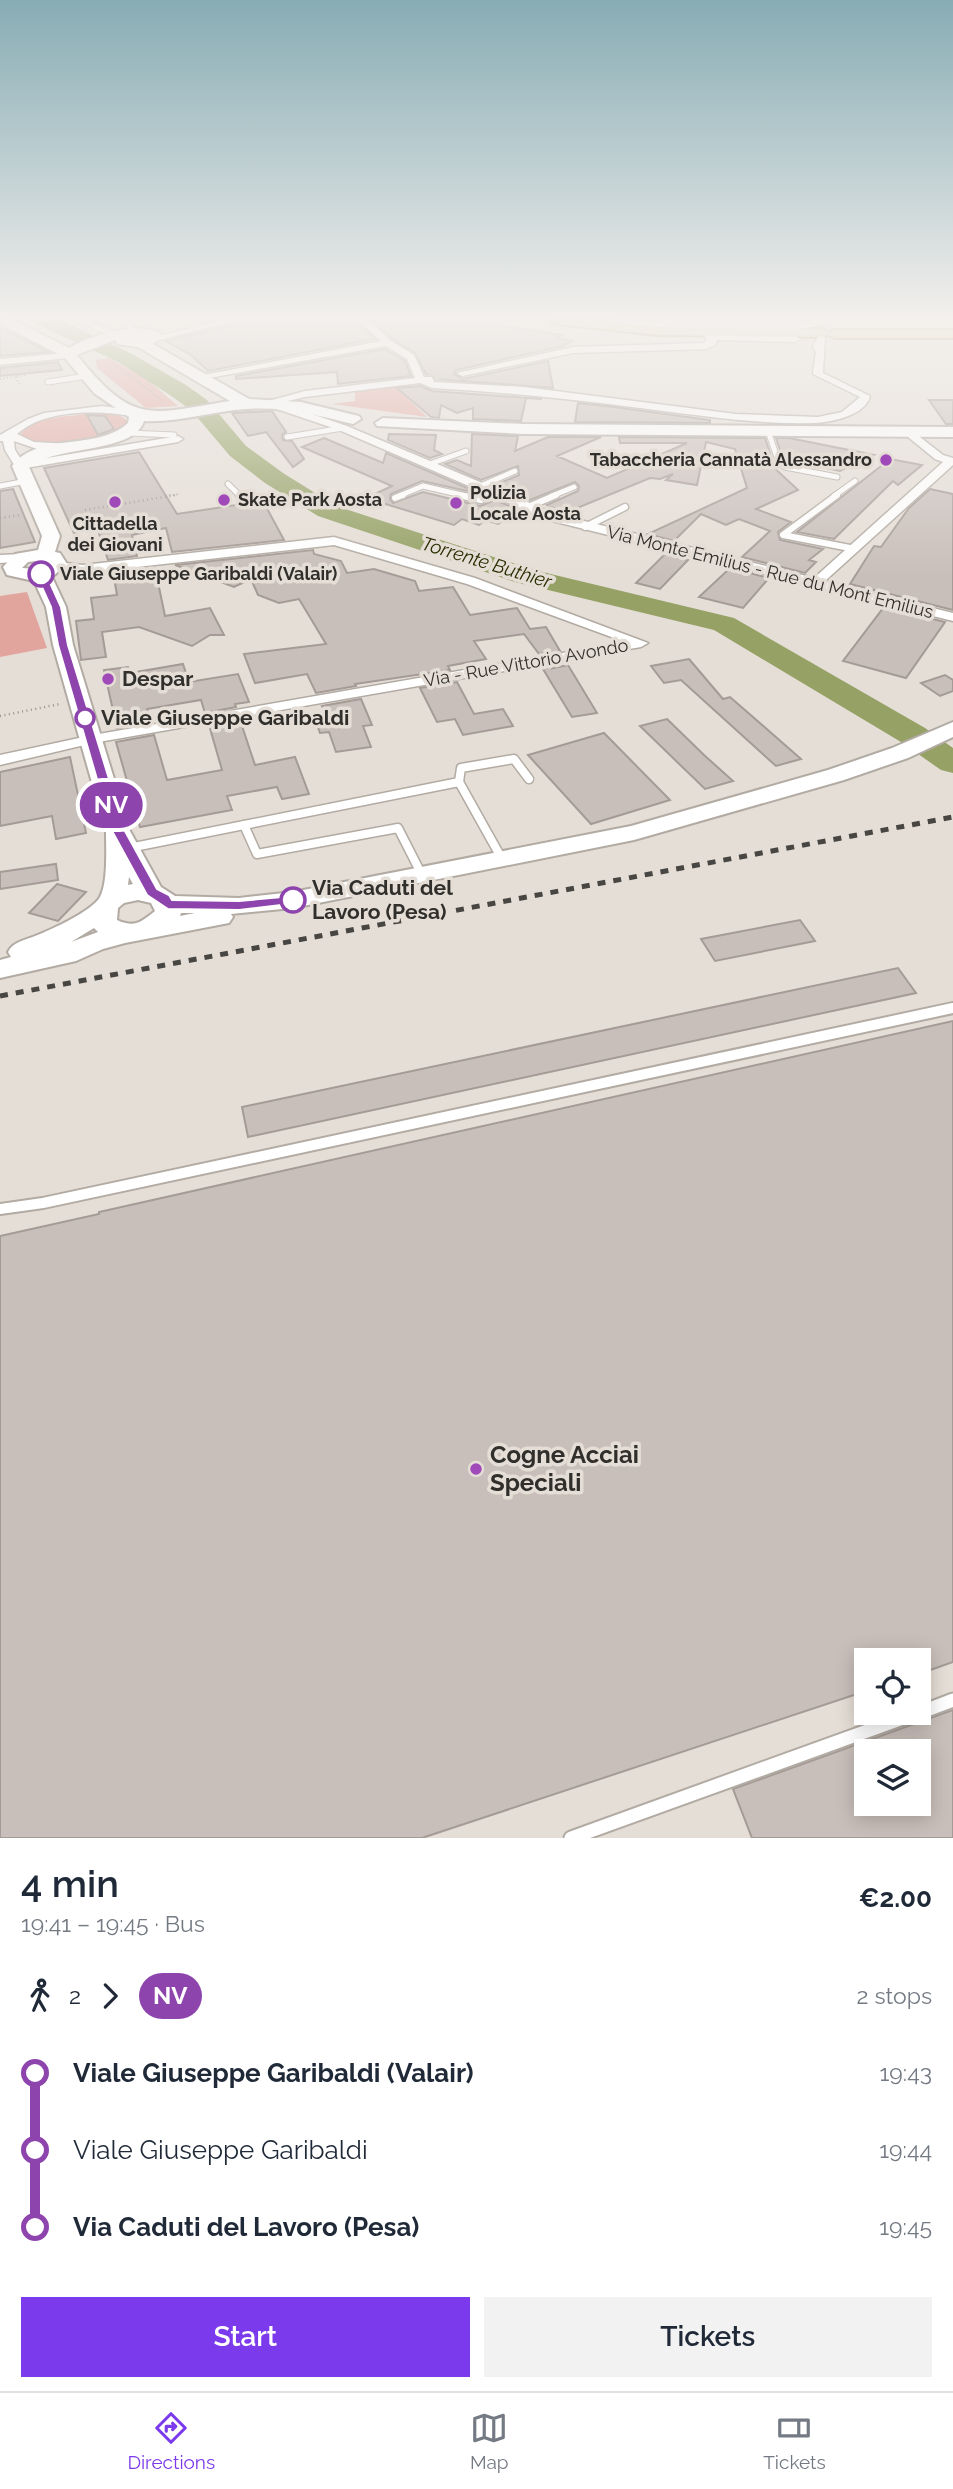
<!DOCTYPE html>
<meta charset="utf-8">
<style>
body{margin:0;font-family:Raleway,sans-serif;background:#f2f2f3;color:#1f2937;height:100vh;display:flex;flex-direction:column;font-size:26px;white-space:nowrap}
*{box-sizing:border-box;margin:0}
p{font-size:23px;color:#747a83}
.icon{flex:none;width:38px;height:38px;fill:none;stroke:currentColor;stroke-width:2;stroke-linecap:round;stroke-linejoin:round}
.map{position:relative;height:1838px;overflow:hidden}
.panel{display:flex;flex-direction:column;background:#fff;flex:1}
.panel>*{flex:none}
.badge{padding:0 14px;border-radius:23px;font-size:24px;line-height:46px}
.buttons{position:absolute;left:854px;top:1648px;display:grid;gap:14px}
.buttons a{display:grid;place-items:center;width:77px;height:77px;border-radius:0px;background:#fff;box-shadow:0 4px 18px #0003;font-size:35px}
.map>.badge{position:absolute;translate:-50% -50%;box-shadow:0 0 0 4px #fff}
.legs{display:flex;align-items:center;gap:10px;height:77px;padding:0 21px;font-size:23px}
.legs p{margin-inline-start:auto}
.summary{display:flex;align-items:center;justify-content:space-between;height:119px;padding:0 21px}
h1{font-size:38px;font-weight:600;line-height:52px}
.action{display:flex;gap:14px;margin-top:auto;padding:14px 21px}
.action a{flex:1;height:80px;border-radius:0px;background:#7c3aed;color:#fff;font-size:28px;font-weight:600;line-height:80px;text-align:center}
.action a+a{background:#f2f2f3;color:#1f2937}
ul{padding:0 21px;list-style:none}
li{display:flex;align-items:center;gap:24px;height:77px;font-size:26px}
li i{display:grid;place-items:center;width:10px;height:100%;margin:0 9px;background:currentColor}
li i::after{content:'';width:18px;height:18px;margin:-9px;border:5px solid;border-radius:50%;background:#fff}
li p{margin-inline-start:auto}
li:first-child i{background:linear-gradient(#0000 50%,currentColor 0)}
li:last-child i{background:linear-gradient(currentColor 50%,#0000 0)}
.tabs{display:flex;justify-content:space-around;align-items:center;height:98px;border-top:2px solid #e0e1e3;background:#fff;font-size:19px;color:#747a83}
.tabs a{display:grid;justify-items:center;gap:4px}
.tabs .current{color:#7c3aed}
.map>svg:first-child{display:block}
.green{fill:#e2a59e}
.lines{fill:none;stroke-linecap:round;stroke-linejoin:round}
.river{fill:#95a165;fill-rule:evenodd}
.building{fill:#c9bfba;stroke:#a59b96;stroke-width:2;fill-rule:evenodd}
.street-tunnel{stroke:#c1bbb4;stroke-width:10;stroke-dasharray:10 5;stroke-linecap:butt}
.lane-far4-casing{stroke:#b2aba3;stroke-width:7}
.lane-far3-casing{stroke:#b2aba3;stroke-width:9}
.lane-far2-casing{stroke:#b2aba3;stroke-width:11}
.lane-far1-casing{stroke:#b2aba3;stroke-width:14}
.lane-casing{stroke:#b2aba3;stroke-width:17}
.street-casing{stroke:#b2aba3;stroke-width:3}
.secondary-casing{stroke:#b2aba3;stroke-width:4}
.primary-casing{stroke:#978645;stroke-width:4}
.path-far1{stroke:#9a958f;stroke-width:2;stroke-dasharray:1 2.5;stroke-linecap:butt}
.path{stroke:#9a958f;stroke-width:2.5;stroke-dasharray:1 3.5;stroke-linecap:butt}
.lane-far4{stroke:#fff;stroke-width:5}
.lane-far3{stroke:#fff;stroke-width:6}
.lane-far2{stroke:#fff;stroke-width:8}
.lane-far1{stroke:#fff;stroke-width:10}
.lane{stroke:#fff;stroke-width:13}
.street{fill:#fff;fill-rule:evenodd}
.secondary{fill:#fff;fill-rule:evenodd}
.primary{fill:#e2d397;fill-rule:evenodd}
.rail{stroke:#484642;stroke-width:5;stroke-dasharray:8 8;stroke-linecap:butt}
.line-1{fill:#8e44ad;stroke:#fff;stroke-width:2}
.poi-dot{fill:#9f4ab8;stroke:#e5ded6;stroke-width:2.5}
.stop-1-dot{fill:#fff;stroke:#8e44ad;stroke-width:3.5}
.labels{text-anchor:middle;stroke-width:7;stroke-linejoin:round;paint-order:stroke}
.far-poi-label{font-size:18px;font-weight:bold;fill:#312f2c;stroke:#e5ded6;text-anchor:start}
.far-street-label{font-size:18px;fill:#312f2c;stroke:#e5ded6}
.far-stop-label{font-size:18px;font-weight:bold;fill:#312f2c;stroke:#e5ded6;text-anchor:start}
.far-water-label{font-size:19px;font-style:italic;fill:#282f00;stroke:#e5ded6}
.poi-label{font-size:21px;font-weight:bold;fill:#312f2c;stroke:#e5ded6;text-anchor:start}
.stop-label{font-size:21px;font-weight:bold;fill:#312f2c;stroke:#e5ded6;text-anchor:start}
.near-poi-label{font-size:24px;font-weight:bold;fill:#312f2c;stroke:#e5ded6;text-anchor:start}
</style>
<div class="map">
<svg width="953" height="1838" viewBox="0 0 953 1838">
<rect width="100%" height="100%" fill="#e5ded6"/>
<g class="green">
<path d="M109 358 144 377 178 406 146 408 97 368 96 360Z"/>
<path d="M410 380 405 396 427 417 332 404 355 401V392L350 391Z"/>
<path d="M86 414C100 413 120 410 129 423L126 431C101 437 41 456 20 435 32 416 66 417 86 414Z"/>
<path d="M27 592 47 648 0 657V596Z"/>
</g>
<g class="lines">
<path class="river" d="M34 320H60L132 354 186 385 207 400 246 446 283 473 336 506 534 570 734 618 925 728 953 748V773L941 770 901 742 714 630 515 582 318 516 265 483 230 456 191 410 170 395 118 362 37 324Z"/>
</g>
<g class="building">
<path d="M242 320H355L375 339 208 371 191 355 166 341 240 323Z"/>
<path d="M372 320H467L562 335 557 338 572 341 563 346 456 370 454 374 463 379 548 361 553 388 436 379 433 375 426 374 415 353 393 339Z"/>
<path d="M0 329 19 337 48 352 0 356Z"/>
<path d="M385 349 405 361 411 376 338 384 337 372 236 379V376Z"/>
<path d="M58 362 62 370 0 376V368Z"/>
<path d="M420 386 432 391 542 399 526 398 521 421 473 419V408L457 413 441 405 439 418 431 417 397 388Z"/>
<path d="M929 400H953V424H946Z"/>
<path d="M578 403 614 407 710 420V423L575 422Z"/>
<path d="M272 411 286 432 282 435 283 440 292 441 304 459 293 467 266 432 248 436 232 413Z"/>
<path d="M87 415 105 416 114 429 98 435Z"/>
<path d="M389 434 436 435 434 450 442 454 430 458 388 440Z"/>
<path d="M472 434 518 436 515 451 548 437H601L557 456 607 478 687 443H620L619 437 765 438 771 456 758 453 798 490 756 509 791 522 778 532 780 540 823 549 809 560 816 562 805 573 742 557 770 531 739 519 726 525 701 514 674 541 648 534 747 488 735 449 706 442 697 485 666 480 673 474 660 479 650 478 565 513 547 505 578 491 579 486 575 482 530 500 495 485 519 475 518 466 481 480 445 464 457 460 471 466Z"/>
<path d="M324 438 383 463 386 453 481 494 422 481 391 494 390 499 393 503 423 492 480 506 495 500 519 510 498 524 486 520 479 525 462 519 454 525 366 498 392 486 302 447Z"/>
<path d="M776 438H789L874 455 840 471 783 459Z"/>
<path d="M139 452 177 514 263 501 284 540 172 552 166 528 132 535 137 556 108 560 97 528 74 533 44 468Z"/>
<path d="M890 459 922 465 898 485 893 481 834 539 797 532Z"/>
<path d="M13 489 35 542 0 548V491Z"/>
<path d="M930 489 953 494V610L850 584 874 546 881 547 909 508Z"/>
<path d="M313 550 314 554 341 561 347 573 374 569 415 581 419 591 453 587 470 615 517 608 530 629 546 627 560 651 539 654 524 634 474 641 486 659 448 666 450 670 355 684 356 686 316 693 307 674 255 683 244 654 326 644 299 599 279 603 258 595 251 579 234 587 175 565Z"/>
<path d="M665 554 688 560 660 589 636 583Z"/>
<path d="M155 568 165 616 210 608 224 635H210L192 646 139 627 102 632 106 657 81 660 76 621 94 619 91 598 117 595 113 572Z"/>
<path d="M730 568 769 578 743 608 699 597Z"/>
<path d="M884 607 945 622 906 678 843 661Z"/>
<path d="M689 659 723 699 730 697 801 759 776 766 681 680 664 683 651 666Z"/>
<path d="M183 664 189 682 238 674 249 702 235 704 236 707 205 713 201 700 147 709 151 722 117 728 104 670 128 667 130 673Z"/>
<path d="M557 664 553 668 568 665 597 713 572 717 543 669Z"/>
<path d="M945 675 953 680V691L940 696 921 683Z"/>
<path d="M457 682 474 714 503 709 513 726 463 735 455 719 437 722 420 688Z"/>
<path d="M361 699 372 725 363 726 371 747 336 752 329 732 320 733 313 714 325 712 322 706Z"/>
<path d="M667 719 704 755 733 781 705 789 640 726Z"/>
<path d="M240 720 255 765 295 757 309 794 282 799 277 787 227 796 232 810 140 827 116 742 154 735 167 780 222 770 209 725Z"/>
<path d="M604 733 670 800 591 824 528 755Z"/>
<path d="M70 757 86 833 56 839 52 816 0 826V772Z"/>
<path d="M56 864 58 880 0 889V872Z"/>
<path d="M57 884 86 892 58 921 29 913Z"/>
<path d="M800 920 815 941 715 961 701 939Z"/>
<path d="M898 968 916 993 248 1137 242 1107Z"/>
<path d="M953 1021V1662L919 1674V1661H866V1691L422 1838H0V1236L99 1214V1212Z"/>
<path d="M953 1710V1838H752L733 1789ZM866 1752H919V1804H866Z"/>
</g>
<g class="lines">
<path class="street-tunnel" d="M429 379 440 377"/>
<g class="lane-far4-casing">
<g id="lane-far4">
<path d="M80 320 117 336"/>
<path d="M99 320H111"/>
<path d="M125 320 134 331"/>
<path d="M48 382 87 376"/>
<path d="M768 431 779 463 785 467 837 477"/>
<path d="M129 433 174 435"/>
<path d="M287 437 343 428"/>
<path d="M427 465 466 451"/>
<path d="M228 484 240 496"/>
<path d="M0 486 27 481"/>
<path d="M478 487 515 471"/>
<path d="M399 496 423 486 466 496"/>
<path d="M489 496 495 494"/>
<path d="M552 496 574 487"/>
<path d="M834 496 855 481"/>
</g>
</g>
<g class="lane-far3-casing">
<g id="lane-far3">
<path d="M239 495 242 498"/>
<path d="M459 495 481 500 493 495"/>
<path d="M837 495 783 535 855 549"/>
<path d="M395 498 403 495"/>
<path d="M528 507 556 495"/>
<path d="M585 527 625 507"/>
</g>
</g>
<g class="lane-far2-casing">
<g id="lane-far2">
<path d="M459 782 461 768 514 759 529 779"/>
<path d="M244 825 257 854 398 828 422 875"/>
<path d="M129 848 459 782 502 859"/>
</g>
</g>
<g class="lane-far1-casing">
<path id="lane-far1" d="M0 1209 43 1203 953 1008"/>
</g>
<g class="lane-casing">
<g id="lane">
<path d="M919 1713 953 1700"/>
<path d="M571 1838 917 1713"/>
</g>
</g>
<g class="street-casing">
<g id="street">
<path d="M223 320H239L155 341 150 338Z"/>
<path d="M358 320H368L391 341 414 355 424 377H432L434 382 524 387 736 414 818 417 842 412 860 397 813 374 816 352 813 346 819 335H825L823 373 870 396C866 415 832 422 816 423 757 425 698 415 640 408 570 399 502 392 432 388L420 383 305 397 279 403 347 426 556 514 814 578 943 462 935 459 902 432 911 430 943 455 953 458V465L825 581 953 613V621L548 520 339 430 271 407 265 402 305 391 415 378 407 359 386 346 198 380 193 377 381 341Z"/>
<path d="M657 320H802L797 323 723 328 662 323Z"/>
<path d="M705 331 713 334 795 336 800 339 795 342 717 340 715 345 706 349 573 353 462 376 457 373 573 347 704 343 707 338 700 334Z"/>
<path d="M65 353 68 354V358L0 365V359Z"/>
<path d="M102 406 132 410 137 413 132 416C97 410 45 409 17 434L34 442 71 444V448L40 450 14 441 15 450 23 462 178 436 183 439 178 442 20 469 16 468 5 450 3 441H0V435L28 419 44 413Z"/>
<path d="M334 537 475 578 648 643 641 647 93 743 0 765V755L93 735 625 642 467 584 334 545 83 573 56 570 50 566 56 562 83 565Z"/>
<path d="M22 554 28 558 26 561 0 563V555Z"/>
</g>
</g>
<g class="secondary-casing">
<g id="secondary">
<path d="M0 320H13L69 348C88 336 144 318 163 336L153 344 249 399 301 402 359 416 361 419 353 424C317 415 283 406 246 409 212 411 179 423 144 421 134 454 55 445 29 467L60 536 55 552 60 553 67 564 52 577 66 607 73 645 130 831 161 887 175 896 239 898 293 892 631 826 828 770 892 748 953 722V737L908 758 844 780 634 840 293 908 231 914 233 917 229 923 125 943 103 949 76 961 0 978V960L11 957 8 952C13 942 25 940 35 936 51 930 92 911 100 897 108 882 106 848 106 832L53 645 46 607 34 581 7 575 3 567 15 554 38 550 42 536 12 466C39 431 96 452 128 423L129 417 94 393 64 357 0 324ZM115 340 117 344 138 347 230 401C150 414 133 426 77 355ZM37 561 48 563 38 569 22 568 28 562ZM129 877 133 884 128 885ZM138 900 151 903 155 911C141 922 135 928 117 920L118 908 124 903ZM181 913H195L180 916ZM94 928 98 932 71 942Z"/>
<path d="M605 320 748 326 832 320 830 323C758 341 685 332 612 324Z"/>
<path d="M383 418 524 424 953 427V437L524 434 377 426 375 423Z"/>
</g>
</g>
<g class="primary-casing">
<path id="primary" d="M549 320H594L657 327 822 329 829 332 835 330H953V338H835L828 335 822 337 657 335 556 324Z"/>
</g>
<g class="path-far1">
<path d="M114 364 162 400"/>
<path d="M16 377 20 386"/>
<path d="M0 379 25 375"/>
<path d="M166 496 180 494"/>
</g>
<g class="path">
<path d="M85 510 176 495"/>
<path d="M0 518 21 515"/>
<path d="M0 716 60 704"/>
</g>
<use href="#lane-far4" class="lane-far4"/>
<use href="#lane-far3" class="lane-far3"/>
<use href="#lane-far2" class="lane-far2"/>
<use href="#lane-far1" class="lane-far1"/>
<use href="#lane" class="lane"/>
<use href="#street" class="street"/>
<use href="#secondary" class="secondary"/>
<use href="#primary" class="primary"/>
<path class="rail" d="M0 996 953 817"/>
</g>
<linearGradient id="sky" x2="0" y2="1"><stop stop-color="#87acb4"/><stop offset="0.55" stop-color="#f3f0ed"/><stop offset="1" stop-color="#f3f0ed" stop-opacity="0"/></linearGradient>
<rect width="953" height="577" fill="url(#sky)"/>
<path class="line-1" d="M41 571 46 574 61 607 68 645 125 831 157 889 169 895 172 900 239 901 293 896 300 900 298 903 239 910 168 909 147 895 112 831 58 645 51 607 36 574Z"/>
<g class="poi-dot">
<circle cx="886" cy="460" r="7"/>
<circle cx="224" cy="500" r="7"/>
<circle cx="115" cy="502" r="7"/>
<circle cx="456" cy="503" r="7"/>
<circle cx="108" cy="679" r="7"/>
<circle cx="476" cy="1469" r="7"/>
</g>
<g class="stop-1-dot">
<circle cx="41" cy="574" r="12"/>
<circle cx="85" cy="718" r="9"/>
<circle cx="293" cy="900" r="12"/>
</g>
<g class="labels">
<g class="far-poi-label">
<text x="872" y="466" text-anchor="end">Tabaccheria Cannatà Alessandro</text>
<text x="470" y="499">Polizia<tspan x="470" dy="21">Locale Aosta</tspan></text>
<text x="238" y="506">Skate Park Aosta</text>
<text x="115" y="530" text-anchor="middle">Cittadella<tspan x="115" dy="21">dei Giovani</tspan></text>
</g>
<g class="far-street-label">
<text transform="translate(770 572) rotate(14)" y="6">Via Monte Emilius - Rue du Mont Emilius</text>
<text transform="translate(526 663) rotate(-10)" y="6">Via - Rue Vittorio Avondo</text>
</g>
<g class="far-stop-label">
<text x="60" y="580">Viale Giuseppe Garibaldi (Valair)</text>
</g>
<g class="far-water-label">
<text transform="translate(487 562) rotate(17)" y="7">Torrente Buthier</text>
</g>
<g class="poi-label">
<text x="122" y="686">Despar</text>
</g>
<g class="stop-label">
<text x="101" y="725">Viale Giuseppe Garibaldi</text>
<text x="312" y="895">Via Caduti del<tspan x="312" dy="24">Lavoro (Pesa)</tspan></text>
</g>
<g class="near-poi-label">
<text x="490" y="1463">Cogne Acciai<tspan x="490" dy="28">Speciali</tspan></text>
</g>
</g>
</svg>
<div class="buttons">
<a><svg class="icon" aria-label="locate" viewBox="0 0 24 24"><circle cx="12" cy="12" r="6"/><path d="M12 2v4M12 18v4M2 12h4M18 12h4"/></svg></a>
<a><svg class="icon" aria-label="layers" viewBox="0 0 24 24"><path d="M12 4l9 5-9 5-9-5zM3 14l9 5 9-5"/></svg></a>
</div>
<b class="badge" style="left:111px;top:805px;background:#8e44ad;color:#fff">NV</b>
</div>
<section class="panel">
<div class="summary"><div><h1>4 min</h1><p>19:41 – 19:45 · Bus</p></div><b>€2.00</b></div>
<div class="legs"><svg class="icon" aria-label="walk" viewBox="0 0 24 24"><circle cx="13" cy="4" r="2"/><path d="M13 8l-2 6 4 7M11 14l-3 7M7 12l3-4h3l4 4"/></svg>2<svg class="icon" aria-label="forward" viewBox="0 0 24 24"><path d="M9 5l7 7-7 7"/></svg><b class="badge" style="background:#8e44ad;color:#fff">NV</b><p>2 stops</p></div>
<ul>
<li><i style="color:#8e44ad"></i><b>Viale Giuseppe Garibaldi (Valair)</b><p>19:43</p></li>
<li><i style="color:#8e44ad"></i><span>Viale Giuseppe Garibaldi</span><p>19:44</p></li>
<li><i style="color:#8e44ad"></i><b>Via Caduti del Lavoro (Pesa)</b><p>19:45</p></li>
</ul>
<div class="action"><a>Start</a><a>Tickets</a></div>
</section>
<nav class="tabs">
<a class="current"><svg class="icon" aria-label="directions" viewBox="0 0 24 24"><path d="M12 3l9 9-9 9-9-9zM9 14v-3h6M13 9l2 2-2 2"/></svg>Directions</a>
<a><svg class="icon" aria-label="map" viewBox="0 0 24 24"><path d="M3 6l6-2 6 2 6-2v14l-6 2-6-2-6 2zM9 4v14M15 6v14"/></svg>Map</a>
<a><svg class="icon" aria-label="tickets" viewBox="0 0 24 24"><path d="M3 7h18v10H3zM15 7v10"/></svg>Tickets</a>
</nav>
